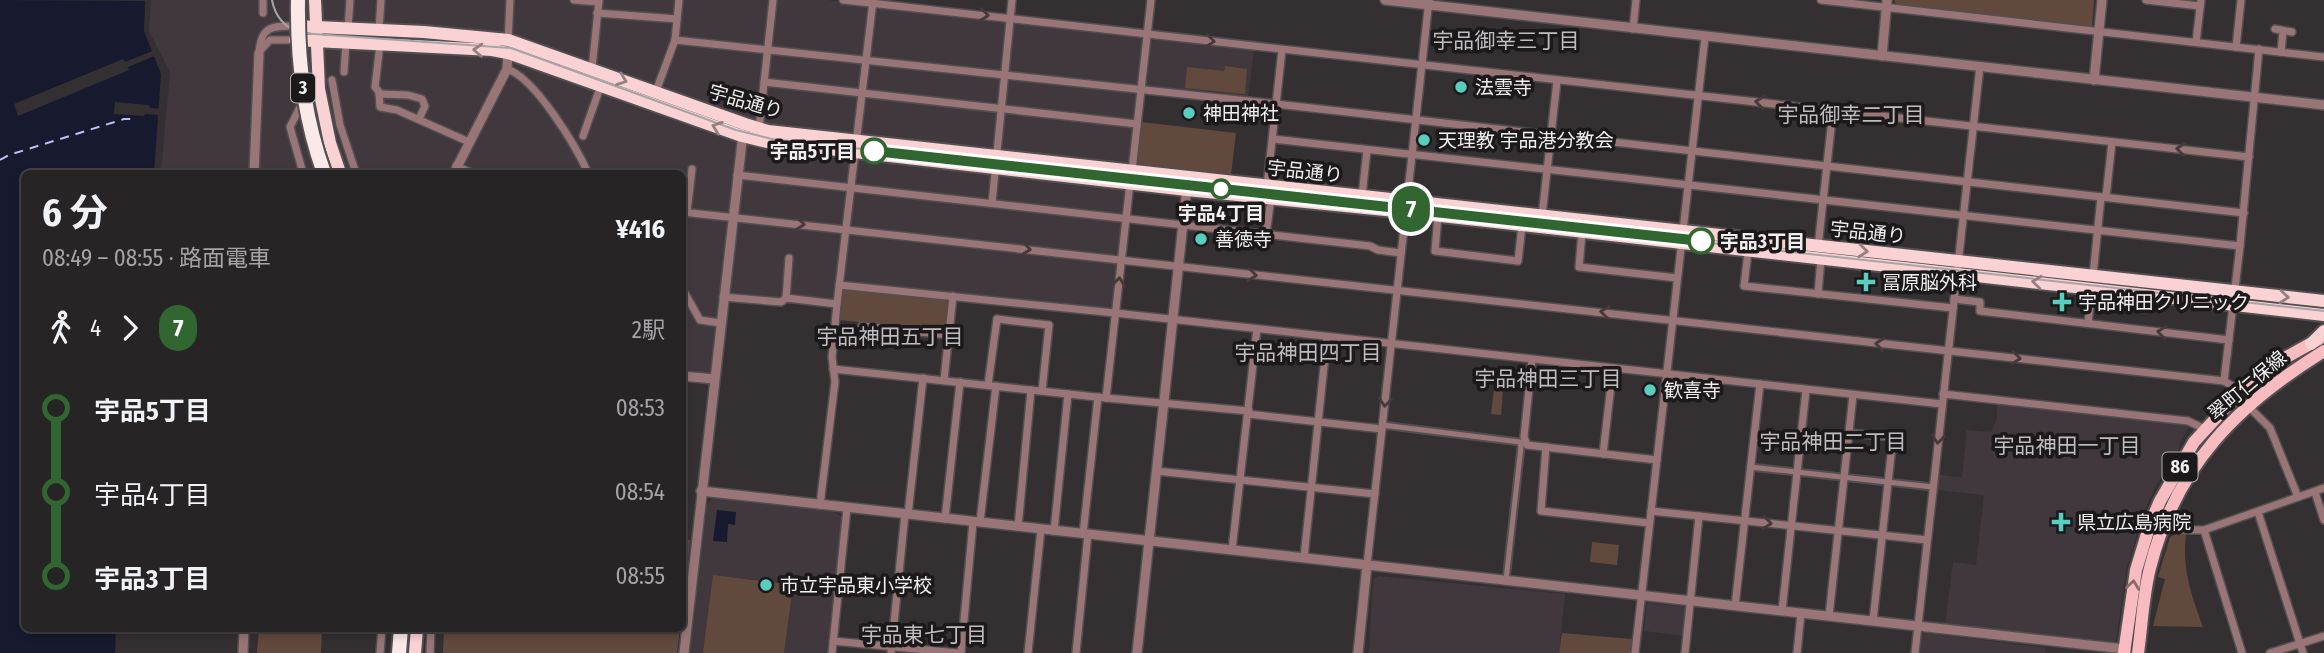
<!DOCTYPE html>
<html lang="ja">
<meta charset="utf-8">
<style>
body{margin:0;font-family:"Fira Sans Condensed","Noto Sans JP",sans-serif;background:#2f2c2e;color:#f1f3f6;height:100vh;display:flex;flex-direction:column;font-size:26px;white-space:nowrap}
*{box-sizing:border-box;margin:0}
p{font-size:23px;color:#a4a4a7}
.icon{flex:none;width:38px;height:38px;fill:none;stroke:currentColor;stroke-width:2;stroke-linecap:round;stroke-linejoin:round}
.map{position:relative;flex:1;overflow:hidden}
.panel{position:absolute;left:21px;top:170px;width:665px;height:462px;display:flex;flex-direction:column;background:#272426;border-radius:10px;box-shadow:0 4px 10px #0003,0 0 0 2px #434143}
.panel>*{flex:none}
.badge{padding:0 14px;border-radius:23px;font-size:24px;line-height:46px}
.map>.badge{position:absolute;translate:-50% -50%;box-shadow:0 0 0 4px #fff}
.legs{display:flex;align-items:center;gap:10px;height:77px;padding:0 21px;font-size:23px}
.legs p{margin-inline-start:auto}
.head{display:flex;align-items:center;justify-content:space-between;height:119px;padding:0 21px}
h1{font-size:38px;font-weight:700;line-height:52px}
ul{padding:0 21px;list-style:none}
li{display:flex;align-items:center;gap:24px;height:84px;font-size:26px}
li i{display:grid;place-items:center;width:10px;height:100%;margin:0 9px;background:currentColor}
li i::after{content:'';width:18px;height:18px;margin:-9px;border:5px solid;border-radius:50%;background:#272426}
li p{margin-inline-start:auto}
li:first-child i{background:linear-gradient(#0000 50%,currentColor 0)}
li:last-child i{background:linear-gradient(currentColor 50%,#0000 0)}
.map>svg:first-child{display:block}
.built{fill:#41383d}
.green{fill:#62493d}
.water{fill:#17192f}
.pier{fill:#343032}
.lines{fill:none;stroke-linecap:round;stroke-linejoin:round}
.ferry{stroke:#bbc1f5;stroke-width:2;stroke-dasharray:9 7;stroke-linecap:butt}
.pedestrian-casing{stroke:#524f51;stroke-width:9}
.minor-casing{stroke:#524f51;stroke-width:10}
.tertiary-casing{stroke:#524f51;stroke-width:12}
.primary-casing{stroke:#524f51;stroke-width:16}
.trunk-casing{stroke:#524f51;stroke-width:16}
.motorway-casing{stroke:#524f51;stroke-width:18}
.pedestrian{stroke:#9a7577;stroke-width:5}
.minor{stroke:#9a7577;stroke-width:7}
.tertiary{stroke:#9a7577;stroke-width:9}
.primary{stroke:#f8bcc0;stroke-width:12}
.trunk{stroke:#fad2d4;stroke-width:12}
.motorway{stroke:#fbe8e9;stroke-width:14}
.tram{stroke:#a7a4a6;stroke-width:2}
.motorway-bridge-casing{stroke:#524f51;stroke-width:18;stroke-linecap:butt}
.motorway-bridge{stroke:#fbe8e9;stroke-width:14}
.oneway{stroke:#47393b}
.oneway2{stroke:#967f80}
.oneway3{stroke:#8a6a6d}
.line-1-casing{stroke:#fff;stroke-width:16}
.line-1{stroke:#316631;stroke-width:10}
.poi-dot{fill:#58cebf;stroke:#1b191a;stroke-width:2.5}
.stop-1-dot{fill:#fff;stroke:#316631;stroke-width:3.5}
.labels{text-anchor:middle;stroke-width:7;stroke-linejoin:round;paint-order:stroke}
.shield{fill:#1b191a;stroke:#b2afb0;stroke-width:2}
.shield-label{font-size:18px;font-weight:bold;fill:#f2eff1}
.poi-label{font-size:19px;fill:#f2eff1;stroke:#1b191a;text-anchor:start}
.street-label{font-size:19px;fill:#f2eff1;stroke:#1b191a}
.stop-label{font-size:19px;font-weight:bold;fill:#f2eff1;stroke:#1b191a;text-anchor:end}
.neighbourhood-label{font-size:21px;fill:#c1bcbf;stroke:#1b191a}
</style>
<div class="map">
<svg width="2324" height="653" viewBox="0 0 2324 653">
<rect width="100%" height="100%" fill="#343032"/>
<g class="built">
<path d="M151 0H827L1144 37 1113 311 840 286 836 303 791 298 778 302 724 296 715 379 683 376 682 173H471L457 167 454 173H161L170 72 149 31Z"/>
<path d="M1154 38 1254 49 1248 97 1149 87 1147 84 1151 42Z"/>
<path d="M1997 404 2190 425 2179 444V449L2164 470 2144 510 2127 567 2116 640 2113 643 1945 624 1953 562 1976 565 1984 495 1937 490 1939 475 1962 477 1967 430 1991 432 1997 419Z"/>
<path d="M713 498 833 511 842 517 827 653H690L707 505Z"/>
<path d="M1378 576 1565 594 1559 653H1369L1373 580Z"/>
<path d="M1647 603 1688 607 1685 636 1644 631Z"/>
<path d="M1925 633 2046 648 2045 653H1920L1922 636Z"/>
</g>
<g class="green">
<path d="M1894 0H2094L2092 26 2089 28 1897 6Z"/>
<path d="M1225 66 1247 69 1245 94 1185 88 1187 67 1224 71Z"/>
<path d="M1141 122 1236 133 1231 175 1140 165 1137 162Z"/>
<path d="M847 288 946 299 949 302 946 326 941 331 839 320 842 291Z"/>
<path d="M1494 389 1503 390 1501 415 1491 414Z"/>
<path d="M2176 534H2186C2182 569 2191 594 2203 627L2153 626 2165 579 2158 577 2170 537Z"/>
<path d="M683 539 690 540 683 603 682 539Z"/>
<path d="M1592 542 1619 545 1617 565 1590 562Z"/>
<path d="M713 575 793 585 784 653H703Z"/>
<path d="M259 628 322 629 321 653H257Z"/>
<path d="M444 628H680L677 653H443Z"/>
<path d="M1562 633 1632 639 1630 653H1559Z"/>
</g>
<g class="water">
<path d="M0 0 145 1 144 31 161 74 154 173H24V628H116L115 653H0Z"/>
<path d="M717 510 736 512 735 525 728 524 727 542 713 541Z"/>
</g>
<g class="pier">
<path d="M155 50 157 55 128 67 129 70 18 116 14 104 123 59 125 62Z"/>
<path d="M115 102 149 105 150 108 161 109 160 115 145 114 144 116 114 114Z"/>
</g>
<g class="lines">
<path class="ferry" d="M0 160 9 155 124 119H131V115"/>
<g class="pedestrian-casing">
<g id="pedestrian">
<path d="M1382 425 1520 442 1521 447 1506 580"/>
<path d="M1750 467 1933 487"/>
</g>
</g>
<g class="minor-casing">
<g id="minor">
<path d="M574 0 599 2"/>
<path d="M843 0 2249 157"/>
<path d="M1821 0 2324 57"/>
<path d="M2146 0 2200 6"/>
<path d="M263 13V0"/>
<path d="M597 13 677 19"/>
<path d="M348 28 350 0"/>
<path d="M379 29 381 0"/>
<path d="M1633 29 1636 0"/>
<path d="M2275 29 2292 32"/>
<path d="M675 40 1276 104 2244 213"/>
<path d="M508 42 510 0"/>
<path d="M2196 42 2201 0"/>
<path d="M380 44 375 87 379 92 380 107 397 110 469 142"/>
<path d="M2236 47 2241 0"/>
<path d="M259 52 270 40H295"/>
<path d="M2281 52 2283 31"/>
<path d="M259 53C261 27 270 26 295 26"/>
<path d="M507 69C535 78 576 146 588 173"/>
<path d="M592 69 599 0"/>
<path d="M344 72 346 42"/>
<path d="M332 80 340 125 356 173"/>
<path d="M764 82 1137 124"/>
<path d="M379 94 408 95 422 99 425 106 419 119"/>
<path d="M655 94 675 40 679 0"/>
<path d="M301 105 290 127 303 173"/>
<path d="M759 129 773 0"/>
<path d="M583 136 601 85"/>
<path d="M1273 139 2240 246"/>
<path d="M456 166 472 173"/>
<path d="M1132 171 1151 0"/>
<path d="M737 175 1370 246 1378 250 1401 253"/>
<path d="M1267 186 1282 50"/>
<path d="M1362 196 1367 150"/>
<path d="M2106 197 2112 142"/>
<path d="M992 203 1012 0"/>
<path d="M682 212 2224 381 2241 391"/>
<path d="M687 212 692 169"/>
<path d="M1438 216 1435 251 1518 261 1522 226"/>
<path d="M1542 216 1557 81"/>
<path d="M1582 233 1579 267 1677 278"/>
<path d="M1266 234 1271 199"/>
<path d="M1818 247 1833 110"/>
<path d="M1748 252 1744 286 1953 308"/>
<path d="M2093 276 2101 197"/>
<path d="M839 285 1115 313 1942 404"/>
<path d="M682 288 700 320 720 323"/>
<path d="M1818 294 1821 258"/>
<path d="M723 297 781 302 786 298 837 304"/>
<path d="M786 298 789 258"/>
<path d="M1954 299 1980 302V311L2229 340"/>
<path d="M2088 323 2092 288"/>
<path d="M862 326 949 335"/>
<path d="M1532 360 1524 437 1527 445 1657 460"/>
<path d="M833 369 1106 398 1249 411"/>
<path d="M944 380 953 296"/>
<path d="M2224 381 2240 246 2259 49"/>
<path d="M988 385 997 319 1049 325 1042 391"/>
<path d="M1943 394 2188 421 2207 430"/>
<path d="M1106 398 1130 183"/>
<path d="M2248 406 2270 428 2298 497"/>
<path d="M1248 414 1382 429"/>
<path d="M1849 433 1893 437 1873 621"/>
<path d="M1546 447 1541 511 1649 523"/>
<path d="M1603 454 1613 368"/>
<path d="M1156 471 1375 494"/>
<path d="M2315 492 2324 520"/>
<path d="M820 505 835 382 832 357 837 304 873 1"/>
<path d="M1651 511 1927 540"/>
<path d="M2258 512 2303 653"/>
<path d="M908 515 923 378"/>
<path d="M945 519 960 382"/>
<path d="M980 522 996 386"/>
<path d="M2150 524 2178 530H2204L2324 488"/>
<path d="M1018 527 1031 390"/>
<path d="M2204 530 2242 653"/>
<path d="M1054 531 1068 394"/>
<path d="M1083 534 1098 397"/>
<path d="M1232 550 1257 329"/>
<path d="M1304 558 1327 337"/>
<path d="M1367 565 1429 0"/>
<path d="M1735 606 1760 384"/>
<path d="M1782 611 1806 390"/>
<path d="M1829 616 1853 395"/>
<path d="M833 641 958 653"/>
<path d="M380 653 382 628"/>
<path d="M430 653 431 628"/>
<path d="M832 653 847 508"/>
<path d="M891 653 905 514"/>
<path d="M961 653 973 522"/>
<path d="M1028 653 1041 529"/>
<path d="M1076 653 1088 534"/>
<path d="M1635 653 1705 37"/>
<path d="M1685 653 1699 516"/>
<path d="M1797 653 1801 613"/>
<path d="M1915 653 1980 66"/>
<path d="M2270 653 2324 636"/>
</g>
</g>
<g class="tertiary-casing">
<g id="tertiary">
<path d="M1385 0 2324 105"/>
<path d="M1882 56 1887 0"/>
<path d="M2094 80 2102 0"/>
<path d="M254 173 259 53"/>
<path d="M454 173 507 69 508 53"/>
<path d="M682 376 714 379"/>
<path d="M701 491 2125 649 2126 651"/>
<path d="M243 653 244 628"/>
<path d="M684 653 743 133"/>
<path d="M1137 653 1188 177"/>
<path d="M1358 653 1367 565"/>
</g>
</g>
<g class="primary-casing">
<g id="primary">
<path d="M2124 653 2136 570 2150 524 2160 501 2194 442 2241 391 2283 359 2319 339"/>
<path d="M2138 653C2142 625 2143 595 2150 568 2176 465 2237 405 2324 351"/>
</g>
</g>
<g class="trunk-casing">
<g id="trunk">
<path d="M315 0 319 89 330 143 340 173"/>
<path d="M295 26 424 32 508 40 745 124 768 131 2324 301"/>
<path d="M295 40 492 50 508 53 742 136 767 142 1187 190 1405 212 2324 315"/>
<path d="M2311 344 2324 331"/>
<path d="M415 653 417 628"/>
</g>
</g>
<g class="motorway-casing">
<path id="motorway" d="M399 653 401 628"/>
</g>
<use href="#pedestrian" class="pedestrian"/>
<use href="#minor" class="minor"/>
<use href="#tertiary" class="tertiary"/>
<use href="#primary" class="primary"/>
<use href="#trunk" class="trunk"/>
<use href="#motorway" class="motorway"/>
<path class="tram" d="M272 0C275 16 284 27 300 33L511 48 736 130 772 139 2324 311"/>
<g class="motorway-bridge-casing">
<path id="motorway-bridge" d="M298 0C297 59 304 118 324 173"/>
</g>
<use href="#motorway-bridge" class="motorway-bridge"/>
</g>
<defs><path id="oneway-chevron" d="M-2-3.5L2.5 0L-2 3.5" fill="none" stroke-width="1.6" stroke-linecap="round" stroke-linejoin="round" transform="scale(1.75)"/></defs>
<g class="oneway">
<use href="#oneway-chevron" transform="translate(984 15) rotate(6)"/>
<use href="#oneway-chevron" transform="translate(1210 41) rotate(7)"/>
<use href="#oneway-chevron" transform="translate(1760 102) rotate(-174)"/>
<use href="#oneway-chevron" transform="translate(2181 149) rotate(-174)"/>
<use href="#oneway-chevron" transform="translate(800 224) rotate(6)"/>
<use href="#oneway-chevron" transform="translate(1026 249) rotate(6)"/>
<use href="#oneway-chevron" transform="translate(1252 275) rotate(6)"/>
<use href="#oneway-chevron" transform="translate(1119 282) rotate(-83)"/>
<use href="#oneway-chevron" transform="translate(1605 312) rotate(-174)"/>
<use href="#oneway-chevron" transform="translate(2162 332) rotate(-173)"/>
<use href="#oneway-chevron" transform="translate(1880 344) rotate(-174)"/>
<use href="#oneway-chevron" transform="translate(2016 358) rotate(6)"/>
<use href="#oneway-chevron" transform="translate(1385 402) rotate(96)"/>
<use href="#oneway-chevron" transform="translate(1938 439) rotate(96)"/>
<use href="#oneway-chevron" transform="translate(1767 523) rotate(6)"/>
</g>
<g class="oneway2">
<use href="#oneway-chevron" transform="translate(478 50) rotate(-177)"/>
<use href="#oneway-chevron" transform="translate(622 80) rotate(20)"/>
<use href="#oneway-chevron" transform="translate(717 127) rotate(-160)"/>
<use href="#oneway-chevron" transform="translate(1863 251) rotate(6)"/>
<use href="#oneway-chevron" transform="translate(2037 282) rotate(-174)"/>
<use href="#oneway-chevron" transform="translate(2284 297) rotate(5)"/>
</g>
<use class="oneway3" href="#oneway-chevron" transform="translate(2133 585) rotate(-82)"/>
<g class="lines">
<g class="line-1-casing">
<path id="line-1" d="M874 151 1701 241"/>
</g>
<use href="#line-1" class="line-1"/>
</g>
<g class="poi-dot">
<circle cx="1461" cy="87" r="7"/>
<circle cx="1189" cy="113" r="7"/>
<circle cx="1424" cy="140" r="7"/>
<circle cx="1201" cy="239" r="7"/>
<path d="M1862.5 271.5h7v7h7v7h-7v7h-7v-7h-7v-7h7z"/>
<path d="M2058.5 291.5h7v7h7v7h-7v7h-7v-7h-7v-7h7z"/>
<circle cx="1650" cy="390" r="7"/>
<path d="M2057.5 511.5h7v7h7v7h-7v7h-7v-7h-7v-7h7z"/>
<circle cx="766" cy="585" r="7"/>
</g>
<g class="stop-1-dot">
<circle cx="874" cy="151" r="12"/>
<circle cx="1221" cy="189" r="9"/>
<circle cx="1701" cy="241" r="12"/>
</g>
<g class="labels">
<g class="shield">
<rect x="291" y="73.5" width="24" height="29" rx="5"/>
<rect x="2162.5" y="452.5" width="35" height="29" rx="5"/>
</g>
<g class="shield-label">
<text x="303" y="94">3</text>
<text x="2180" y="473">86</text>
</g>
<g class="poi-label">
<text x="1475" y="94">法雲寺</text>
<text x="1203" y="120">神田神社</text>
<text x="1438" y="147">天理教 宇品港分教会</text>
<text x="1215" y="246">善徳寺</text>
<text x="1882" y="289">冨原脳外科</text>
<text x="2078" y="309">宇品神田クリニック</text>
<text x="1664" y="397">歓喜寺</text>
<text x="2077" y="529">県立広島病院</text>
<text x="780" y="592">市立宇品東小学校</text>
</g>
<g class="street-label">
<text transform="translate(746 101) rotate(16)" y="7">宇品通り</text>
<text transform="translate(1305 171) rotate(6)" y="7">宇品通り</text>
<text transform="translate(1868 232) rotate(6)" y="7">宇品通り</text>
<text transform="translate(2247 385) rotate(-40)" y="7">翠町仁保線</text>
</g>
<g class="stop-label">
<text x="855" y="158">宇品5丁目</text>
<text x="1221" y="220" text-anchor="middle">宇品4丁目</text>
<text x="1720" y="248" text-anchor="start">宇品3丁目</text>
</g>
<g class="neighbourhood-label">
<text x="1506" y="48">宇品御幸三丁目</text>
<text x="1851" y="122">宇品御幸二丁目</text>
<text x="890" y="344">宇品神田五丁目</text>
<text x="1308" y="360">宇品神田四丁目</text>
<text x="1548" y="386">宇品神田三丁目</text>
<text x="1833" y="449">宇品神田二丁目</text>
<text x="2067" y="453">宇品神田一丁目</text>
<text x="924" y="642">宇品東七丁目</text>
</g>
</g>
</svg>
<b class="badge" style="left:1411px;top:209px;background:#316631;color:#fff">7</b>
<section class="panel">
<div class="head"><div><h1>6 分</h1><p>08:49 – 08:55 · 路面電車</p></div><b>¥416</b></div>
<div class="legs"><svg class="icon" aria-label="walk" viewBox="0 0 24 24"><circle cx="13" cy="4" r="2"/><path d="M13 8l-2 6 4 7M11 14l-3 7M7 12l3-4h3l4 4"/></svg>4<svg class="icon" aria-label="forward" viewBox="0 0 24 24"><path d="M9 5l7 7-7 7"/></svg><b class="badge" style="background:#316631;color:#fff">7</b><p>2駅</p></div>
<ul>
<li><i style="color:#316631"></i><b>宇品5丁目</b><p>08:53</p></li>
<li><i style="color:#316631"></i><span>宇品4丁目</span><p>08:54</p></li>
<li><i style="color:#316631"></i><b>宇品3丁目</b><p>08:55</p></li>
</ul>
</section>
</div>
